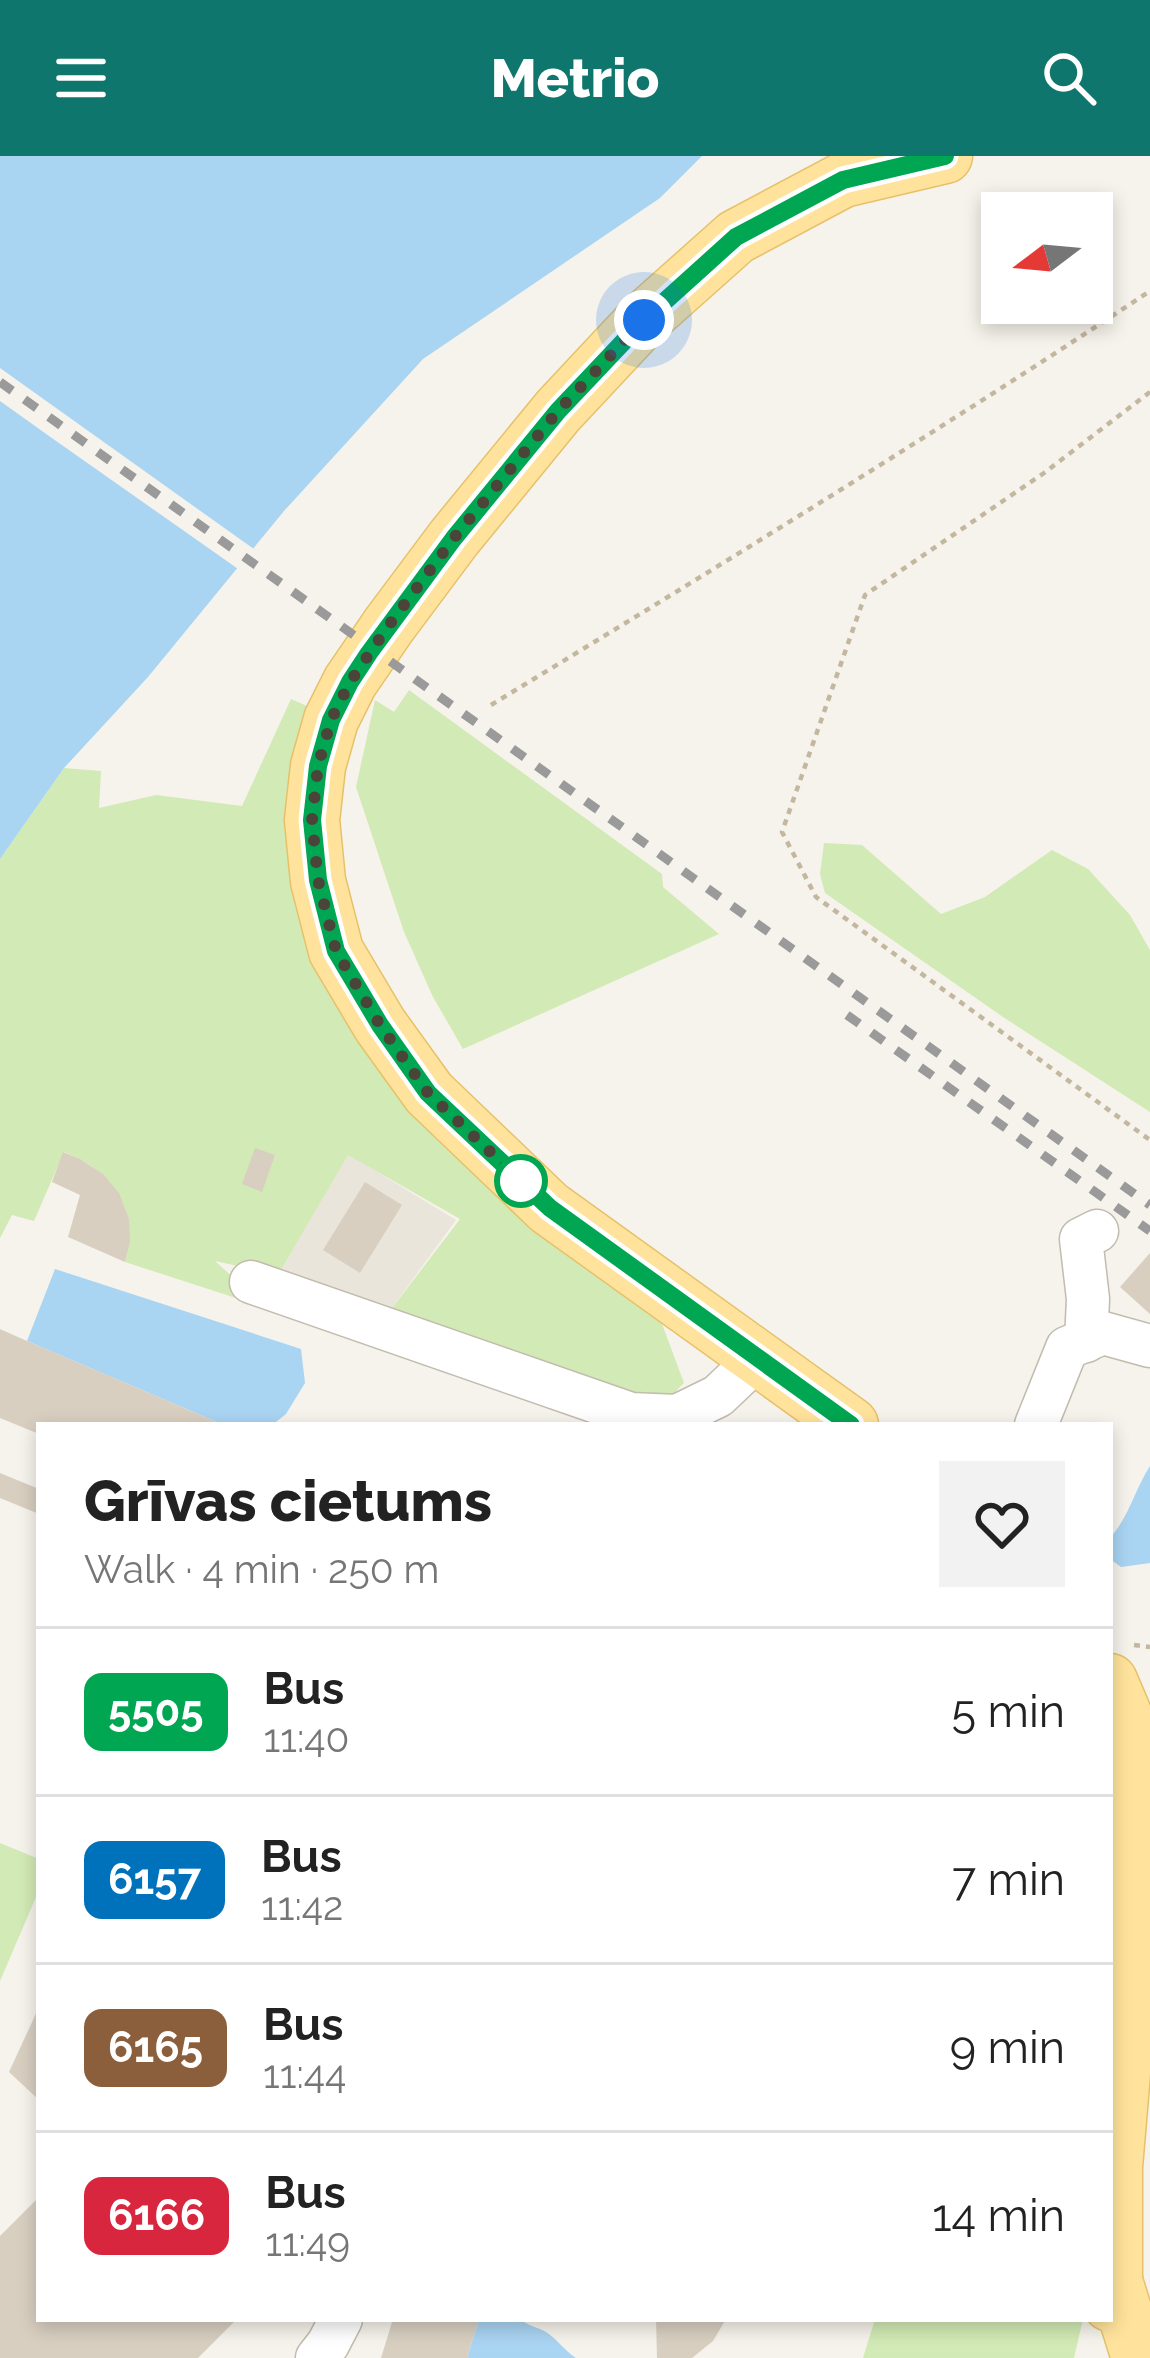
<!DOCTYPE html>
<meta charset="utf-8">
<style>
body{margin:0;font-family:Raleway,sans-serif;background:#f2f2f2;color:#222;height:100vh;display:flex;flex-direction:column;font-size:45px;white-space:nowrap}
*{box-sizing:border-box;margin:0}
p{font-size:39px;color:#767676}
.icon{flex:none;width:66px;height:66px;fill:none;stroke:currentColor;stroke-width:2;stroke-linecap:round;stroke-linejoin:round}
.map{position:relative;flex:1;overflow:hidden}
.panel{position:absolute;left:36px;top:1266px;width:1077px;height:900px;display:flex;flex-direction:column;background:#fff;border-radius:0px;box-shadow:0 6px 18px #0003}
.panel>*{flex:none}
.badge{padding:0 24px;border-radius:18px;font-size:42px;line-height:78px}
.needle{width:78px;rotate:254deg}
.controls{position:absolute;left:981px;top:36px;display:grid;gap:24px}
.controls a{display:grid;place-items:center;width:132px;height:132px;border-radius:0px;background:#fff;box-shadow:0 6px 18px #0003;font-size:60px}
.you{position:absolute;width:60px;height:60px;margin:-30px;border:9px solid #fff;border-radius:50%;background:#1a73e8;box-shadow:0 0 0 18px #1a73e833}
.map>.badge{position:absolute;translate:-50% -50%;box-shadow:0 0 0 6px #fff}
.round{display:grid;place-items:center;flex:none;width:126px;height:126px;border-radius:0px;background:#f2f2f2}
.headline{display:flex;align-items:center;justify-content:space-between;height:204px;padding:0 48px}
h1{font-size:57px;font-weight:800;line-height:90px}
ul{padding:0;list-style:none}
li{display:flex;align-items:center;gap:36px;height:168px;padding:0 48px;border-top:3px solid #e0e0e0}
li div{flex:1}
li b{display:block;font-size:45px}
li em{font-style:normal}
li .badge{min-width:132px;font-weight:700;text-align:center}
header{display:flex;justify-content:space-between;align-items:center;height:156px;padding:0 48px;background:#0f766e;color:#fff;font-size:54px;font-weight:800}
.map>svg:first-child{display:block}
.residential{fill:#eae5da}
.green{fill:#d2eab5}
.water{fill:#a9d4f2}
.pier{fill:#f6f3ec}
.building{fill:#d8cfc1}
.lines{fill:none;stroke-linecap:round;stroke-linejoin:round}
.minor-casing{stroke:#c2bbae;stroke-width:45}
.major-casing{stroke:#e6c16a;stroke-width:57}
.path{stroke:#c4b79f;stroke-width:4.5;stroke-dasharray:6 6;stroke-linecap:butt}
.minor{stroke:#fff;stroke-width:42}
.major{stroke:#ffe39c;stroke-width:54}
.rail{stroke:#9a9a9a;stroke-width:9;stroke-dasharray:15 15;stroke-linecap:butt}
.line-casing{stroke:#fff;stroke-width:27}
.line{stroke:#00a651;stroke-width:18}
.walk{stroke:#4b4439;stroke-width:12;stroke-dasharray:0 21.6}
.stop-dot{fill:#fff;stroke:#00a651;stroke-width:6}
</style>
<header><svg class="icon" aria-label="menu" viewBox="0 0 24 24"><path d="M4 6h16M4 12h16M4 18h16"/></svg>Metrio<svg class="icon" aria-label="search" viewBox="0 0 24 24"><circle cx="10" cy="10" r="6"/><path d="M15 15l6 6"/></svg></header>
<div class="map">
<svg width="1150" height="2202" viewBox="0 0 1150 2202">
<rect width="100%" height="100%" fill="#f6f3ec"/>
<path class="residential" d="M348 998 456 1064 386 1160 278 1119Z"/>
<g class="green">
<path d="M409 534 662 718 663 731 719 778 463 893 433 841 404 776 356 631 375 544 394 556Z"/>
<path d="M291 543 314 553 320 801 661 1165 684 1227 663 1248 386 1160 460 1063 348 999 278 1119 215 1105 246 1133 508 1230 125 1106C138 1051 114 1016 64 996L34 1065 12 1059 0 1082V703L64 612 101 615 99 652 156 639 242 650Z"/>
<path d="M824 687 862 689 941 758 985 741 1052 694 1088 713 1130 759 1150 794V956L1003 861 825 737 820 718Z"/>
<path d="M0 1687 39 1703V1734L0 1825Z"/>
<path d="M875 2163H1083L1074 2202H863Z"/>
</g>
<g class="water">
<path d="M0 0H702L660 42 423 203 284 355 148 521 64 612 0 703Z"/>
<path d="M55 1113 301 1193 305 1227 286 1258 272 1269H224L27 1185Z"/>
<path d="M1150 1310V1407L1121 1411 1110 1403V1382C1130 1359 1134 1335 1150 1310Z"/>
<path d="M479 2163H520C528 2170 537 2171 546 2176 557 2183 565 2195 576 2202H467Z"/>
</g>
<path class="pier" d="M0 212 258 396 241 415 49 280 0 245Z"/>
<g class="building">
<path d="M255 992 275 999 262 1036 242 1028Z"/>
<path d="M63 996 80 1003 103 1018 119 1037 129 1063 130 1085 125 1106 68 1081 80 1039 52 1026Z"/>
<path d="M365 1026 402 1049 360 1117 323 1094Z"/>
<path d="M1150 1097V1158L1120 1131Z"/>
<path d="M0 1173 27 1185 224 1269H39V1278L0 1262Z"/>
<path d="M0 1317 39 1333V1358L0 1342Z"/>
<path d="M39 1851V1944L9 1916Z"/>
<path d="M39 2041V2163H237L198 2202H0V2080Z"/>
<path d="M393 2163H479L467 2202H381Z"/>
<path d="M656 2163H726L713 2185 692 2202H657Z"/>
</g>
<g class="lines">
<g class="minor-casing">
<g id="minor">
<path d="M251 1126 631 1258 677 1260 718 1240 758 1202"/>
<path d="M1086 1185 1088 1143 1081 1083 1097 1075"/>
<path d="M1036 1269 1067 1192 1103 1177 1150 1190"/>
<path d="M317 2202 328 2188 341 2163"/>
</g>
</g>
<g class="major-casing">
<g id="major">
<path d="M851 1269 549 1052 429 937 380 869 336 795 318 725 312 664 318 610 331 564 350 526 389 469 454 382 558 255 644 163 736 81 843 24 945 0"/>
<path d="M1110 1525 1127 1565 1140 1647 1138 1738 1115 2011V2125L1110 2148"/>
<path d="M1115 2125 1139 2202"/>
</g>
</g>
<g class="path">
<path d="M1150 236 1044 317 865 439 782 676 816 741 1150 984"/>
<path d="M491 549C713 414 934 278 1150 135"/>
<path d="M1134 1489 1150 1491"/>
</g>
<use href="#minor" class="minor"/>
<use href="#major" class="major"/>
<g class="rail">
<path d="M0 226 1150 1049"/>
<path d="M847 859 1150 1075"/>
</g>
</g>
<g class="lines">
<g class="line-casing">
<path id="line" d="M851 1269 550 1052 428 937 380 869 336 795 318 724 312 664 318 610 331 564 350 526 369 497 454 382 558 255 644 164 736 81 843 24 945 0"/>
</g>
<use href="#line" class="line"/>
<path class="walk" d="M521 1025 428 937 380 869 336 795 318 724 312 664 318 610 331 564 350 526 389 469 454 382 558 255 644 164"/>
</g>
<circle class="stop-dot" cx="521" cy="1025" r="24"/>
</svg>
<div class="controls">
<a><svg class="needle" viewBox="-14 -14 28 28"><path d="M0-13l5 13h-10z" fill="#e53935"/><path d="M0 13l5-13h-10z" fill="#767676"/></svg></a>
</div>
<div class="you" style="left:644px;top:164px"></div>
<section class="panel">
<div class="headline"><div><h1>Grīvas cietums</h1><p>Walk · 4 min · 250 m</p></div><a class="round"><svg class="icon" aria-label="heart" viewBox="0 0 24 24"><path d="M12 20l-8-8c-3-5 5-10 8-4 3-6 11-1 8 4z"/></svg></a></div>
<ul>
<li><span class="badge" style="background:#00a651;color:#fff">5505</span><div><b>Bus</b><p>11:40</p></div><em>5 min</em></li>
<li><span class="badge" style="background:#0072bc;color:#fff">6157</span><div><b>Bus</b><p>11:42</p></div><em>7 min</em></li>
<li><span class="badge" style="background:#8b5e3c;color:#fff">6165</span><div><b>Bus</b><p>11:44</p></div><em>9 min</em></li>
<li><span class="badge" style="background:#d7263d;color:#fff">6166</span><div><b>Bus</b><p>11:49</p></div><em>14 min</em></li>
</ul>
</section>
</div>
